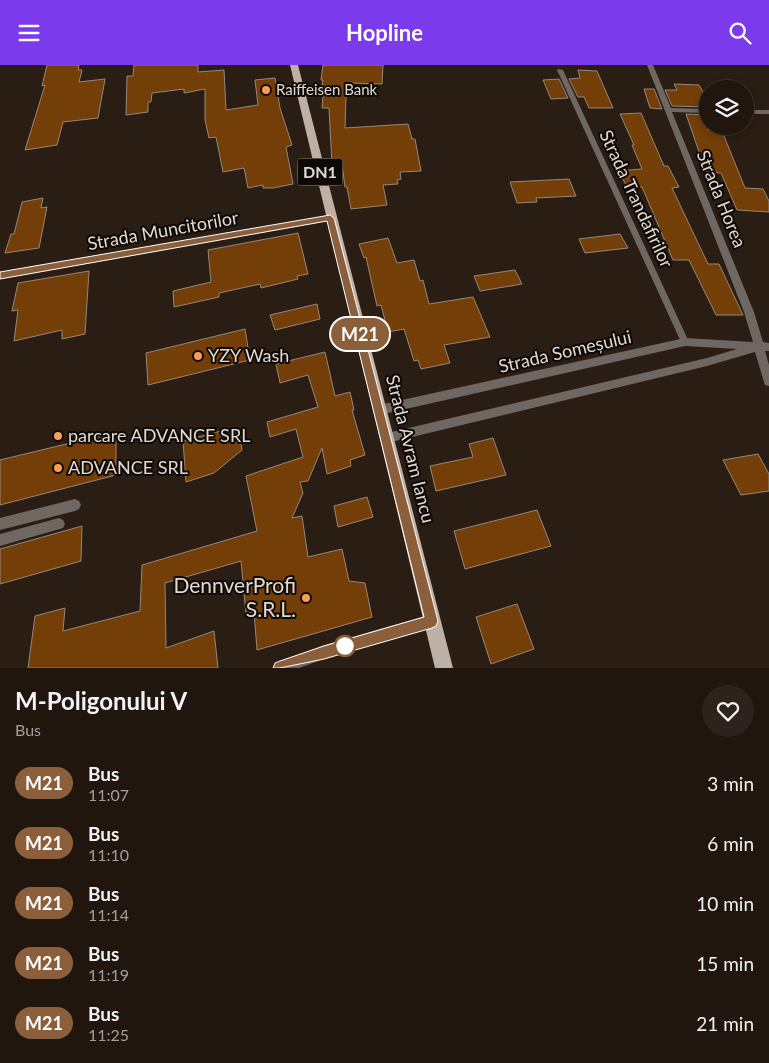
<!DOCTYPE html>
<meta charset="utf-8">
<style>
body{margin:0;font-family:Lato,sans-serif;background:#2d231c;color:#f1f3f6;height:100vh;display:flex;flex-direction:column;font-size:19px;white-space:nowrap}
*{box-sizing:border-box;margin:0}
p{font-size:16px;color:#a29f9e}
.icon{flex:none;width:28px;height:28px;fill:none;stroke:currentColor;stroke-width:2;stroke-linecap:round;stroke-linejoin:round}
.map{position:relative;height:603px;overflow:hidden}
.drawer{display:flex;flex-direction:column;background:#20160e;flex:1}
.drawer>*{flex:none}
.badge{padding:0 10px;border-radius:16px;font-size:18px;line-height:32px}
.buttons{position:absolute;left:699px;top:15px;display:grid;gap:10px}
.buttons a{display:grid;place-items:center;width:55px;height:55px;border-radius:50%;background:#20160e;box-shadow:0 2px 8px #0003,0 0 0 1px #3d352e;font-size:25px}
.map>.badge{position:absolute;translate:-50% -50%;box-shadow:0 0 0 2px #fff}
.round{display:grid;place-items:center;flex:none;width:52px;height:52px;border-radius:26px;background:#2d231c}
.overview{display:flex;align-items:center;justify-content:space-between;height:85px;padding:0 15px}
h1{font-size:24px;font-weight:700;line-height:38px}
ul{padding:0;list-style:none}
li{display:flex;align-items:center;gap:15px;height:60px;padding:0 15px}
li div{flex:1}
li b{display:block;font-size:19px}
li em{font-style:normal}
li .badge{min-width:55px;font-weight:700;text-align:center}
header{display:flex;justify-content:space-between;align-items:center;height:65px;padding:0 15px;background:#7c3aed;color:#fff;font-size:22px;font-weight:700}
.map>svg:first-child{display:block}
.building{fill:#733e07;stroke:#97877b}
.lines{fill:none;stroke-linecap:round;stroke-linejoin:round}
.lane{fill:#6f6762;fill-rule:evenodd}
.street{fill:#6f6762;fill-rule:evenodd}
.primary{fill:#beb0a5;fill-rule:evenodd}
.line{fill:#8b5e3c;stroke:#fff}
.poi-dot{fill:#fb9e50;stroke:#0e0905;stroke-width:2}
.stop-dot{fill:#fff;stroke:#8b5e3c;stroke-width:2.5}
.labels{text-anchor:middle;stroke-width:4;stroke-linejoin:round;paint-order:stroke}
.far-poi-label{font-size:15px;fill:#e1d8d2;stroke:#0e0905;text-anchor:start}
.shield{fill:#0e0905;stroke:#a29a94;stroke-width:1}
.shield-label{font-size:16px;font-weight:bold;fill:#e1d8d2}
.street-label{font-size:18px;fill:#e1d8d2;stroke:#0e0905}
.poi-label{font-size:18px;fill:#e1d8d2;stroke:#0e0905;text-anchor:start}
.near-poi-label{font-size:21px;fill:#e1d8d2;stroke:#0e0905;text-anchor:end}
</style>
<header><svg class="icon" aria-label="menu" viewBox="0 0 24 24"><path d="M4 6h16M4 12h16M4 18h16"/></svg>Hopline<svg class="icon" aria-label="search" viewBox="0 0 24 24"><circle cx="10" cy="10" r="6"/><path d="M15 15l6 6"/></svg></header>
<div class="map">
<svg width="769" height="603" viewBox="0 0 769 603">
<rect width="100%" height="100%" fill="#2a1d13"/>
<g class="building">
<path d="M47 0H79L78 5H82L79 17 105 14 98 53 63 57 57 80 25 85 45 20 42 21Z"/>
<path d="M134 0H198V7L224 5 226 45 258 40 255 15 275 13 280 43 292 80 286 82 293 119 273 123H263V120L248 123 244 103 223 107 216 72 209 73 205 55V24L184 28V24L152 28 151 37H148V47L126 50 127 11H133Z"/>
<path d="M323 0H383L382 19 351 18 350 31H346L345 63 408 59 412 74H415L421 106 400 107 401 114 397 115 398 119 383 120 387 140 351 144 347 122H345L342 99 332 100 329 43H322L323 30H320L323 15H321Z"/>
<path d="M578 5 597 6 613 43H589L584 32H578L569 14 580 13Z"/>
<path d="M559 14 568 33 551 34 543 15Z"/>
<path d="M674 19 699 20 708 36V42L672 41 665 25H677Z"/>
<path d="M644 24H654L662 44 650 43Z"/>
<path d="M641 48 664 101H668L679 122 672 123 708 199H719L743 250H716L689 195H673L642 122 628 123 618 106 642 104 632 80H634L620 49Z"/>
<path d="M686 49 708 50V65L722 66 745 123 763 124 769 136V147L737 145 721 108 706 107Z"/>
<path d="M569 114 576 131 536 133 537 137 517 138 510 117Z"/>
<path d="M43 133 41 143 47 142 39 183 5 188 11 169H14L22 137Z"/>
<path d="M298 168 308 209 297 211 298 214 261 223 260 219 219 228V232L174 242 173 226 211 217 208 185Z"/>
<path d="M620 169 628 183 585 188 579 174Z"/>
<path d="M388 173 397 198 414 195 420 216 423 215 429 239 473 232 490 272 444 280 450 298 421 304 418 295 414 296 404 264 388 267 381 240 377 241 366 192 364 193 359 179Z"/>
<path d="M515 205 522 219 480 226 474 211Z"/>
<path d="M89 206 85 269 62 274V265L14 276 18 245 12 246 18 218Z"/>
<path d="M317 239 320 254 275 265 270 250Z"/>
<path d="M245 264 250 295 148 320 146 288Z"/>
<path d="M325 287 335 331 350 327 354 345H352L365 390 350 395 351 401 327 409 322 383 308 416 300 417 303 428 292 453 302 451 308 492 342 484 349 516 365 518 372 552 257 585 254 547 246 549 241 496 165 518 166 583 214 566 218 603H28L35 551 65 543 63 566 140 546 142 500 257 466 246 411 303 392 296 364 270 372 267 357 318 342 308 310 280 318 276 299Z"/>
<path d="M232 363V367L239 365 242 385 214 408 186 417 183 376Z"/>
<path d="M116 367V410L0 440V395Z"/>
<path d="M493 373 506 410 436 426 430 401 473 392 469 379Z"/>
<path d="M758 389 769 409V426L741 430 723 395Z"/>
<path d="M367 432 373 452 338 462 334 441Z"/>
<path d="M537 445 551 481 465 504 454 466Z"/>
<path d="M82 461 81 496 0 519V484Z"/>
<path d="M517 539 534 584 491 599 476 552Z"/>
</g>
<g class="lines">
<path class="lane" d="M558 4 563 5 689 277 688 280H682L681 277 557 5Z"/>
<g class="street">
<path d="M647 0H653L671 43 708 44V48L672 47 754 247 763 277 769 278V286H765L769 300V321L765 320 764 317 755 287 707 301 387 378 383 377 382 373 383 369 387 368 707 293 737 284 685 281 379 350 375 348 374 345 375 342 379 340 685 273 753 277 744 247Z"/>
<rect x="745" y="45" width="24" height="4"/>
<path d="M331 150 334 151V155L0 214V208Z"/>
<path d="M75 434 79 436 81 440 79 444 75 446 0 465V453Z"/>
<path d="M59 453 63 455 65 459 63 463 0 481V469Z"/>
<path d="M432 549 437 551 439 556 437 561 432 563 324 594 299 603H273L275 598 324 580Z"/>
</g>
<path class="primary" d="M290 0H298L453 603H435Z"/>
</g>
<path class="line" d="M330 150 334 153 438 556 436 561 432 563 324 594 280 603H273L275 598 280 596 324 581 424 552 327 156 0 214V207Z"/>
<g class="poi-dot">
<circle cx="266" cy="25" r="5"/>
<circle cx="198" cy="291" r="5"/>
<circle cx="58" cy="371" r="5"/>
<circle cx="58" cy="403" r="5"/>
<circle cx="306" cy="533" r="5"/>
</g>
<circle class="stop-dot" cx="345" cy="581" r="10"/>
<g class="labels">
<g class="far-poi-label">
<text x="276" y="30">Raiffeisen Bank</text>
</g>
<rect class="shield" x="297.5" y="93.5" width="45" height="27" rx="4"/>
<g class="shield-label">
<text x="320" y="113">DN1</text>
</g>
<g class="street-label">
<text transform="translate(636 134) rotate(65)" y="6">Strada Trandafirilor</text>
<text transform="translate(721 134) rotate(68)" y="6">Strada Horea</text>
<text transform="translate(163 166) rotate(-10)" y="6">Strada Muncitorilor</text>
<text transform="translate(565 287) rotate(-13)" y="6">Strada Someșului</text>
<text transform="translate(410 384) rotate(76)" y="6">Strada Avram Iancu</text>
</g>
<g class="poi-label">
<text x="208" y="297">YZY Wash</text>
<text x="68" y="377">parcare ADVANCE SRL</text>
<text x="68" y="409">ADVANCE SRL</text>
</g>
<g class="near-poi-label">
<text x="296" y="528">DennverProfi<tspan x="296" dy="24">S.R.L.</tspan></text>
</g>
</g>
</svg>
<div class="buttons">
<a><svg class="icon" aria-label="layers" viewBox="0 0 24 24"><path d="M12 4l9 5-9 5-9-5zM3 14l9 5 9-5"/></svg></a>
</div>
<b class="badge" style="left:360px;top:269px;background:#8b5e3c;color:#fff">M21</b>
</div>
<section class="drawer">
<div class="overview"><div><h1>M-Poligonului V</h1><p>Bus</p></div><a class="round"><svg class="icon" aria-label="heart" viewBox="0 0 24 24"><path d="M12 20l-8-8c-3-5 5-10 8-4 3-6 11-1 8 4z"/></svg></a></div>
<ul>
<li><span class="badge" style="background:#8b5e3c;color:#fff">M21</span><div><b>Bus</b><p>11:07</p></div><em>3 min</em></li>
<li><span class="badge" style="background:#8b5e3c;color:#fff">M21</span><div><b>Bus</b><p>11:10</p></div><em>6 min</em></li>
<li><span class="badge" style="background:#8b5e3c;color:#fff">M21</span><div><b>Bus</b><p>11:14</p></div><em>10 min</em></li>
<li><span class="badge" style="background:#8b5e3c;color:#fff">M21</span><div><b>Bus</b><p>11:19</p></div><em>15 min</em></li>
<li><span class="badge" style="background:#8b5e3c;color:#fff">M21</span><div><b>Bus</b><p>11:25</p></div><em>21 min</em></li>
</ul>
</section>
